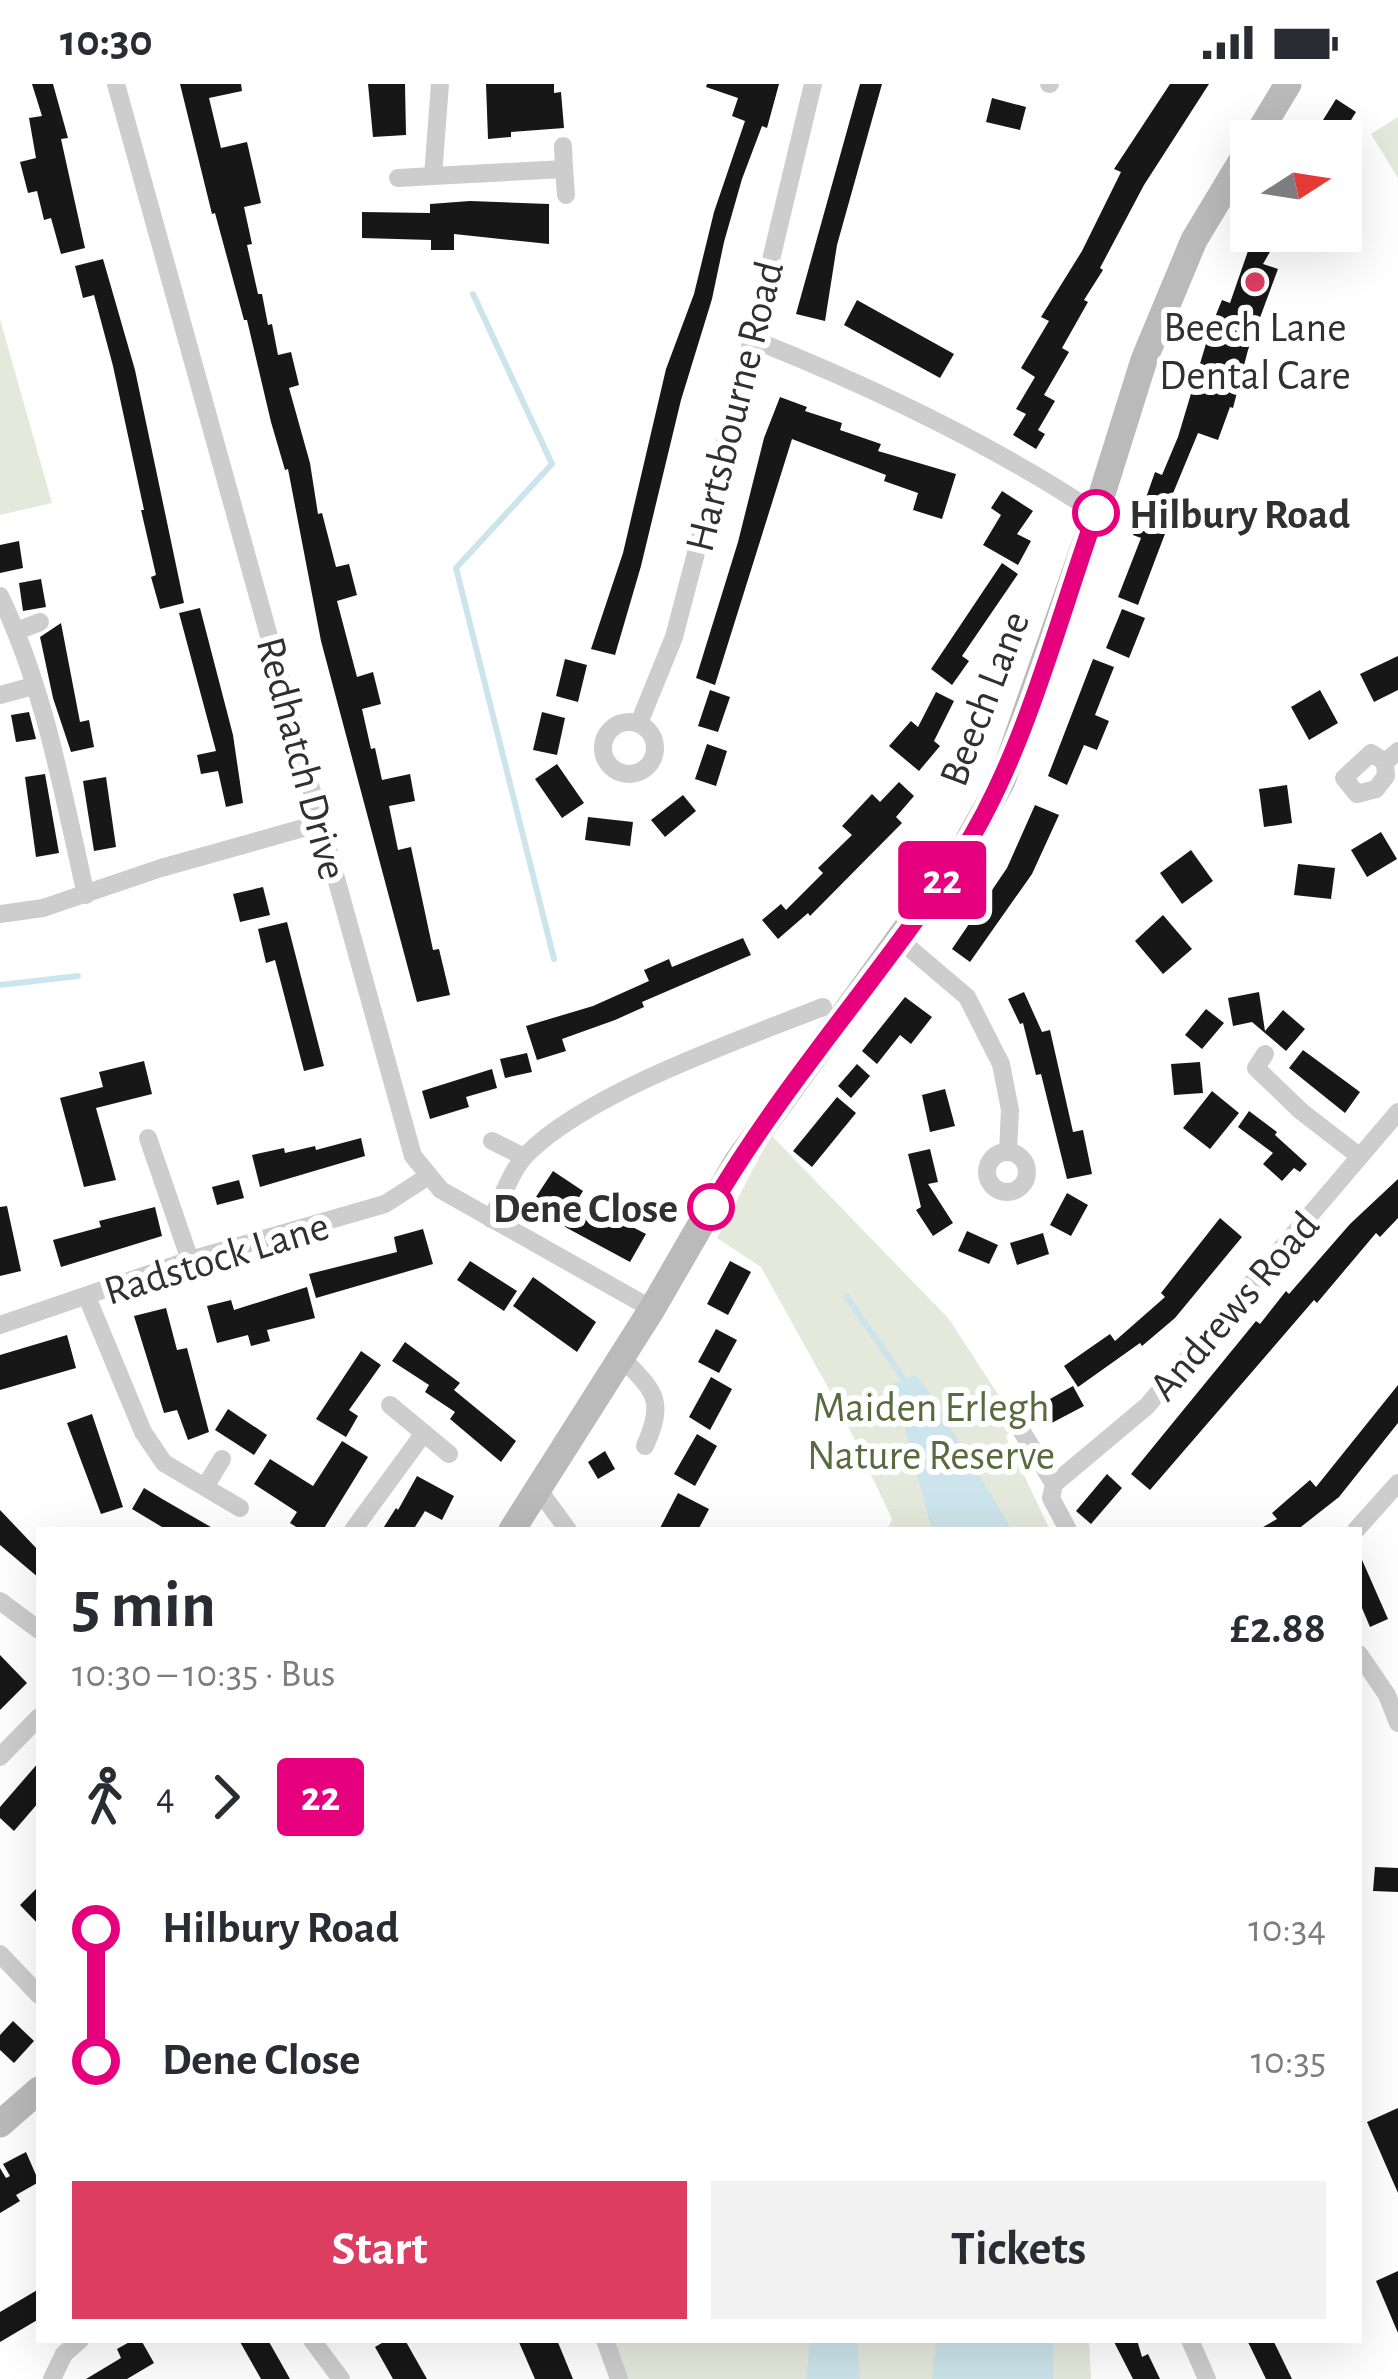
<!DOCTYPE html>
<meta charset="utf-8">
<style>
body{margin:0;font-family:"Alegreya Sans",sans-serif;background:#f2f2f3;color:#2b2b33;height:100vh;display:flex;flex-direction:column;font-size:45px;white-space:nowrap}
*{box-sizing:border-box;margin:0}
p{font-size:39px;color:#7c7c81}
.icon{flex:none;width:66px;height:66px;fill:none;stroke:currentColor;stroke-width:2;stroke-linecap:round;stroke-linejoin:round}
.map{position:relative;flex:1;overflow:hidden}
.drawer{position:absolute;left:36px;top:1443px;width:1326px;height:816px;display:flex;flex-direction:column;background:#fff;border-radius:0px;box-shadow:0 12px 48px #0002}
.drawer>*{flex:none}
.badge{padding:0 24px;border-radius:9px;font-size:42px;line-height:78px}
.needle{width:78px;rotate:78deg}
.buttons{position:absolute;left:1230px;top:36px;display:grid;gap:24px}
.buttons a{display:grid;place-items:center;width:132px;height:132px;border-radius:0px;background:#fff;box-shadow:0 12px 48px #0002;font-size:60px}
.map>.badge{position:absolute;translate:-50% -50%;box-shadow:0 0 0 6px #fff}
.legs{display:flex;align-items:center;gap:18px;height:132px;padding:0 36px;font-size:39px}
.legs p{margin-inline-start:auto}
.summary{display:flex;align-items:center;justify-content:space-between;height:204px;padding:0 36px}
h1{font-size:66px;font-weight:700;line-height:90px}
.button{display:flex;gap:24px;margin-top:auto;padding:24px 36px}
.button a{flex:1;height:138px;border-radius:0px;background:#dc3d61;color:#fff;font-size:48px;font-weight:700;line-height:138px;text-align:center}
.button a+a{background:#f2f2f3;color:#2b2b33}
ul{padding:0 36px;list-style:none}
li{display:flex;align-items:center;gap:42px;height:132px;font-size:45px}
li i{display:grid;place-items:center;width:18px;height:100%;margin:0 15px;background:currentColor}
li i::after{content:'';width:30px;height:30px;margin:-15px;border:9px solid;border-radius:50%;background:#fff}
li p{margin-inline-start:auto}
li:first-child i{background:linear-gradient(#0000 50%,currentColor 0)}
li:last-child i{background:linear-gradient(currentColor 50%,#0000 0)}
.status{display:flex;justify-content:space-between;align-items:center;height:84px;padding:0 60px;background:#fff;direction:ltr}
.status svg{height:33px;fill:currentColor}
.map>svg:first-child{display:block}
.green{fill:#e5e9dc}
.water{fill:#cce4eb}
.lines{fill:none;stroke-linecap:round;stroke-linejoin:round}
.stream{stroke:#cce4eb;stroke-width:6}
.building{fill:#171717}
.street{stroke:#cdcdcd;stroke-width:18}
.secondary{stroke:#bababa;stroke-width:27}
.line-1-casing{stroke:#fff;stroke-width:27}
.line-1{stroke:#e6007e;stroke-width:18}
.poi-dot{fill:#dc3d61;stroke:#fff;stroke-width:4.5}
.stop-1-dot{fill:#fff;stroke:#e6007e;stroke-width:6}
.labels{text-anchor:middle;stroke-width:12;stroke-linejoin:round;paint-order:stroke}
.poi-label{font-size:42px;fill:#303030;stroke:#fff}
.street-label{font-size:42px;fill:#303030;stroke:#fff}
.stop-label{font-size:42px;font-weight:bold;fill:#303030;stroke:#fff;text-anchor:start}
.park-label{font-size:42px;fill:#5a6a3f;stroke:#fff}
</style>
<div class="status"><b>10:30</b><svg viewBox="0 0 49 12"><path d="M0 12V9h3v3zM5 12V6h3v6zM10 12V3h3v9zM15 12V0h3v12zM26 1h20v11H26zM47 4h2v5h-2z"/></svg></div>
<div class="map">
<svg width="1398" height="2295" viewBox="0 0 1398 2295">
<rect width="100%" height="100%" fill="#fff"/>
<g class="green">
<path d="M1398 33V94L1371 50Z"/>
<path d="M0 235 52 419 0 431Z"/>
<path d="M771 1051 949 1235 1016 1338 1006 1353 1050 1446H887L892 1435 840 1325 761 1183 717 1154Z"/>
<path d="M610 2256H1089L1091 2295H625Z"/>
</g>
<g class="water">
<path d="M916 1291 929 1308 1012 1446H932L893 1300Z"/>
<path d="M810 2256H857L860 2295H806Z"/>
<path d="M936 2256H1053V2295H932Z"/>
</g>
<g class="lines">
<g class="stream">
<path d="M473 210 552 380 456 484 554 875"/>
<path d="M0 901 78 892"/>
<path d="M846 1212 904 1295"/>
</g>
</g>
<g class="building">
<path d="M32 0H53L68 54 61 55 85 164 61 170 51 134 44 136 37 107 28 109 20 78 36 74 29 34 42 32Z"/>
<path d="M180 0H241L242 7 209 14 221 64 247 58 261 119 244 123 252 160 247 161 258 210H262L268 241 272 240 278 271 291 268 299 301 289 304 310 379 318 430 322 429 336 483 349 480 357 511 337 517 357 593 373 588 381 620 362 625 371 665 375 664 382 696 410 690 415 717 389 722 398 766 411 763 433 866 439 865 450 911 417 918 321 557 288 385 285 386 271 338 247 236H244L215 129 212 130Z"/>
<path d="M368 0H405L406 51 373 53Z"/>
<path d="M486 0H554V9L561 8 564 44 511 48V53L488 55Z"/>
<path d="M707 0H779L767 44 762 42 742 95 724 158 712 215 681 316 641 482 615 571 591 565 623 469 666 285 694 210 714 128 745 37 732 32 738 14 706 3Z"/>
<path d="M860 0H882L837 161 825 237 796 230Z"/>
<path d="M1170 0H1209L1144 101 1100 184 1103 186 1084 216 1088 218 1062 264 1069 268 1044 311 1055 317 1038 346 1045 350 1036 365 1013 351 1026 330 1016 325 1035 293 1021 284 1049 237 1041 233 1082 167 1121 88 1114 85Z"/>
<path d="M992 14 1026 23 1020 46 986 38Z"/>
<path d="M1336 15 1356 28 1338 57H1328L1315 49Z"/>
<path d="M470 117 549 120V160L454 150V166H431V156L362 154V128L430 129V120Z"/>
<path d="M1252 147H1282L1263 180 1278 185 1248 266 1233 324 1230 323 1218 356 1198 349 1164 431 1171 434 1138 521 1118 513 1141 454 1133 451 1155 388 1162 391 1178 353 1211 243 1222 216 1230 219 1248 167 1242 163Z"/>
<path d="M103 175 135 286 184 519 160 525 151 493 156 491 141 426H144L113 282 94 211 83 214 75 182Z"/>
<path d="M857 216 954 270 940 294 844 241Z"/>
<path d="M780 313 807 323 805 327 842 339 840 346 881 360 878 367 956 390 942 435 913 426 918 409 884 397 886 391 792 355 715 601 696 594 738 458 764 354Z"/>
<path d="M1002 407 1033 427 1017 450 1031 457 1018 481 983 461 1001 431 991 424Z"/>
<path d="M19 457 23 484 0 489V461Z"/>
<path d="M1002 479 1018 490 962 572 969 577 952 601 931 585Z"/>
<path d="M41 495 46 523 23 527 19 499Z"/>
<path d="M200 524 233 651 243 719 226 723 218 687 201 690 197 671 216 667 179 529Z"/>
<path d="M1122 525 1145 534 1129 574 1106 564Z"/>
<path d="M61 539 80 638 89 636 94 663 71 668 53 614 40 553Z"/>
<path d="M1398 572V606L1374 618 1360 590Z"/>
<path d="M565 575 587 581 578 618 556 612Z"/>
<path d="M1093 575 1114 583 1095 631 1109 637 1097 666 1084 661 1067 701 1048 692Z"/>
<path d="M710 606 730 613 718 648 698 642Z"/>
<path d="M1320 606 1338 639 1309 656 1291 623Z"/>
<path d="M936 608 954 617 934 657 940 662 919 687 889 662 911 637 918 643Z"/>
<path d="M29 628 36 655 16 658 11 631Z"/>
<path d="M542 628 565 634 557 671 533 666Z"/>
<path d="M707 660 727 667 716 702 695 695Z"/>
<path d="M557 680 584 719 562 734 535 695Z"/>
<path d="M45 690 59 769 36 773 25 693Z"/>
<path d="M106 693 116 763 94 767 83 697Z"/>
<path d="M899 698 914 712 896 733 902 739 810 832 808 829 778 855 762 836 781 820 786 826 823 789 818 784 852 751 842 742 872 710 880 718Z"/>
<path d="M1287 701 1292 739 1264 743 1259 705Z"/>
<path d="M683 711 696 727 665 753 651 736Z"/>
<path d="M1035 721 1059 731 1032 790 970 878 952 865 1007 784Z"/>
<path d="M588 733 633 738 630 762 585 756Z"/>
<path d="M1381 748 1397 775 1367 793 1351 766Z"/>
<path d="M1191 766 1213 797 1182 820 1160 789Z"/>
<path d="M1298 780 1335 784 1331 815 1294 811Z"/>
<path d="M263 803 270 831 240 838 233 810Z"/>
<path d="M1163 831 1192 865 1163 890 1135 857Z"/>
<path d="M287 838 324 982 304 987 275 876 266 879 258 845Z"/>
<path d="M743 854 751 871 642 918 644 923 615 936 562 955 566 967 537 976 526 942 593 922 649 897 644 886 669 875 672 883Z"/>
<path d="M1024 908 1042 948 1050 946 1073 1048 1083 1046 1092 1090 1067 1095 1041 990 1036 991 1023 939 1020 940 1008 915Z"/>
<path d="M1259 908 1265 947 1283 926 1305 945 1286 967 1252 938 1233 942 1228 914Z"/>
<path d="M905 913 932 933 911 960 900 951 877 980 862 967Z"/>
<path d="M1206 925 1224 939 1202 965 1185 951Z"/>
<path d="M1303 966 1360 1008 1345 1029 1289 984Z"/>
<path d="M527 969 532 988 505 994 500 975Z"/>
<path d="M144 977 152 1010 96 1024 116 1096 84 1103 60 1014 103 1003 99 988Z"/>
<path d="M1200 978 1203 1009 1174 1011 1171 980Z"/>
<path d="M857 980 870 992 851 1014 838 1002Z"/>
<path d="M492 985 497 1004 466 1013 469 1023 430 1035 422 1007Z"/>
<path d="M945 1005 955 1042 930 1048 922 1011Z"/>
<path d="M1212 1007 1239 1029 1210 1065 1183 1044Z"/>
<path d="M837 1013 856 1029 812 1083 793 1067Z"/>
<path d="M1249 1027 1277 1048 1275 1051 1307 1080 1300 1088 1294 1084 1282 1097 1263 1080 1273 1069 1238 1043Z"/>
<path d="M361 1054 365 1072 260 1103 252 1071 284 1064 285 1069 315 1062 316 1066Z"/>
<path d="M930 1065 938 1098 928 1100 953 1139 933 1152 916 1126 921 1123 908 1070Z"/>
<path d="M553 1087 583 1107 578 1115 646 1150 630 1178 567 1144 532 1119Z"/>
<path d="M1398 1095V1134L1380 1153 1376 1149 1317 1219 1314 1216 1150 1406 1131 1390 1256 1237 1260 1240 1286 1207 1289 1210 1350 1140Z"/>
<path d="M239 1096 244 1114 217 1121 212 1103Z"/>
<path d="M1067 1109 1088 1121 1071 1152 1050 1141Z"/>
<path d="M7 1122 21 1187 0 1192V1123Z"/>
<path d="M155 1123 162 1152 61 1183 53 1156 101 1143 99 1137Z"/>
<path d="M1220 1134 1242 1153 1175 1234 1142 1262 1140 1259 1078 1303 1064 1282 1110 1250 1115 1257 1165 1213 1161 1209Z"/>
<path d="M423 1145 433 1180 316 1214 309 1190 397 1168 394 1153Z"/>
<path d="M967 1147 998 1161 989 1180 958 1167Z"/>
<path d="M1043 1149 1049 1170 1017 1181 1010 1159Z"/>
<path d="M470 1177 517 1207 504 1227 457 1196Z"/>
<path d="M730 1177 751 1188 728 1231 707 1220Z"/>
<path d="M533 1193 596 1238 577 1268 513 1222Z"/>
<path d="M307 1203 315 1234 267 1246 270 1257 251 1262 248 1251 217 1259 207 1222 231 1216 234 1226Z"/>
<path d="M166 1224 177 1266 187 1264 209 1348 188 1356 177 1326 164 1329 134 1232Z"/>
<path d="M716 1245 737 1256 719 1289 698 1278Z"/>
<path d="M67 1251 76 1284 0 1306V1271Z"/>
<path d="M405 1258 460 1299 454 1306 516 1357 501 1378 450 1335 455 1328 425 1308 429 1301 392 1277Z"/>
<path d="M361 1267 381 1281 349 1326 358 1332 346 1353 316 1335Z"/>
<path d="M711 1293 732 1305 710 1346 689 1333Z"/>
<path d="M1398 1301V1339L1339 1413 1297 1446H1258L1277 1435 1272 1429 1310 1396 1316 1403Z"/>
<path d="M1073 1302 1084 1322 1044 1343 1034 1324Z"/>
<path d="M228 1325 267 1351 254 1371 215 1346Z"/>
<path d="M92 1330 123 1423 101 1430 67 1339Z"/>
<path d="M697 1350 717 1362 695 1402 674 1390Z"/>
<path d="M342 1357 368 1373 323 1446H301L290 1439 297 1428 254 1400 270 1375 313 1402Z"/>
<path d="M605 1367 615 1385 598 1395 588 1378Z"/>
<path d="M1107 1390 1122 1404 1091 1440 1076 1427Z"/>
<path d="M417 1392 454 1412 442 1436 425 1427 413 1446H382L396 1424 398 1426Z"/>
<path d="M144 1404 164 1416 216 1446H167L132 1425Z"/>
<path d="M678 1409 709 1425 698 1446H659Z"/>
<path d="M0 1426 39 1467V1494L0 1461Z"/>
<path d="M1359 1469 1388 1535 1370 1543 1359 1517Z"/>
<path d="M0 1571 27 1599 0 1626Z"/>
<path d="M39 1678V1718L14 1747 0 1734V1723Z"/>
<path d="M1375 1783 1398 1784V1808L1373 1807Z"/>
<path d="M39 1802V1841L20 1821Z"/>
<path d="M13 1937 34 1957 14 1979 0 1966V1951Z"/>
<path d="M1398 2024V2109L1367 2038Z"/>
<path d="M26 2068 39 2098 16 2111 20 2117 0 2129V2084L6 2094 10 2092 3 2080Z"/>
<path d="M1398 2187V2249L1376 2197Z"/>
<path d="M39 2205V2235L0 2258V2228Z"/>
<path d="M133 2256H141L154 2279 127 2295H86L121 2274 117 2265Z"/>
<path d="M239 2256H268L290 2295H261Z"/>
<path d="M387 2256H405L427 2295H393L375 2263Z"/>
<path d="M518 2256H557L573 2295H535Z"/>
<path d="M1113 2256H1137L1142 2273 1148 2270 1160 2295H1133Z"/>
<path d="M1247 2256H1273L1292 2295H1266Z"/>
</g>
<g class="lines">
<g class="street">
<path d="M116 0 413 1072 441 1106 652 1225"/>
<path d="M440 0 433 92 564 85 563 62"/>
<path d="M1049 0H1050"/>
<path d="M564 85 566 111"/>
<path d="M398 94 433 92"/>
<path d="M752 255C870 302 990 359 1096 429"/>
<path d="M0 512C45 605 63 710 86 811"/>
<path d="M17 547 40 538"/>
<path d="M0 611 33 602"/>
<circle cx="629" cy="664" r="26"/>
<path d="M639 639 674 553 752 255 813 0"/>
<path d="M1385 678 1371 669 1344 694 1357 710 1376 705 1386 692 1385 678 1398 667"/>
<path d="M0 830 43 824 161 784 321 739"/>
<path d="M900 856 967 913 1001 980 1010 1026 1008 1068"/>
<path d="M1265 970 1256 984 1302 1028 1359 1072"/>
<path d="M148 1054 190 1176"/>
<path d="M492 1057 524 1073"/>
<circle cx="1007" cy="1088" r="20"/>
<path d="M491 1135C502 1115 511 1086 527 1070 589 1008 739 956 823 923"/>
<path d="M87 1213 143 1348 164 1379 240 1424"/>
<path d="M0 1241 190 1176 385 1120 427 1093"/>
<path d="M621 1273C654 1307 666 1315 645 1362"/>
<path d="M390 1321 449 1370"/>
<path d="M1016 1338 1054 1400 1051 1414 1068 1446"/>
<path d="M1054 1400 1147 1322 1398 1028"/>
<path d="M205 1403 222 1375"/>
<path d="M538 1405 568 1446"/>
<path d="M353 1446 424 1349"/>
<path d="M1356 1446 1398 1399"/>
<path d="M0 1517 39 1546"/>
<path d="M1359 1570 1387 1611 1398 1639"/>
<path d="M0 1673 39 1633"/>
<path d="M0 1870 39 1911"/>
<path d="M312 2256 341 2295"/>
<path d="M605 2256 619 2295"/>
<path d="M1190 2256 1207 2295"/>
<path d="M52 2295 64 2270 80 2256"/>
</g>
<g class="secondary">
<path d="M512 1446 652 1225 737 1078 962 768 1002 697 1096 429 1144 276 1194 156 1288 0"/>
<path d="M0 2040 39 2006"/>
</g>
</g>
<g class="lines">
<g class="line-1-casing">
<path id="line-1" d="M711 1123C784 998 882 891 961 770 1024 672 1057 539 1096 429"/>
</g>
<use href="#line-1" class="line-1"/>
</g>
<circle class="poi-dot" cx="1255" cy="198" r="12"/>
<g class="stop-1-dot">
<circle cx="1096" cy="429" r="21"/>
<circle cx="711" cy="1123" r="21"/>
</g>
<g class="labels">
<g class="poi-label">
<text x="1255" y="257">Beech Lane<tspan x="1255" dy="48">Dental Care</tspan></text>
</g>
<g class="street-label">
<text transform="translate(733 322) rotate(-76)" y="15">Hartsbourne Road</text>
<text transform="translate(983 614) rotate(-69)" y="15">Beech Lane</text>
<text transform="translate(303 674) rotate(75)" y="15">Redhatch Drive</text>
<text transform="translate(216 1173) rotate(-17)" y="15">Radstock Lane</text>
<text transform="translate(1233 1221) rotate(-49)" y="15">Andrews Road</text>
</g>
<g class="stop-label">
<text x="1129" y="444">Hilbury Road</text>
<text x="678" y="1138" text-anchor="end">Dene Close</text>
</g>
<g class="park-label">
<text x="931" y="1337">Maiden Erlegh<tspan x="931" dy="48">Nature Reserve</tspan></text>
</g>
</g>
</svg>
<div class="buttons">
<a><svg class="needle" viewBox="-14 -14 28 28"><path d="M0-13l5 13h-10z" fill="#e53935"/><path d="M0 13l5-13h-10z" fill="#7c7c81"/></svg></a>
</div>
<b class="badge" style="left:942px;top:796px;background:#e6007e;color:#fff">22</b>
<section class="drawer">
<div class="summary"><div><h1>5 min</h1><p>10:30 – 10:35 · Bus</p></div><b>£2.88</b></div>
<div class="legs"><svg class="icon" aria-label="walk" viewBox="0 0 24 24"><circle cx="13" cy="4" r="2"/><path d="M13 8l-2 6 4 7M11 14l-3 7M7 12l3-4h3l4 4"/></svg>4<svg class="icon" aria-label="forward" viewBox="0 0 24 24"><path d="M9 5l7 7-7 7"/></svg><b class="badge" style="background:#e6007e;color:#fff">22</b></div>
<ul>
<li><i style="color:#e6007e"></i><b>Hilbury Road</b><p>10:34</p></li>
<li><i style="color:#e6007e"></i><b>Dene Close</b><p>10:35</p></li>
</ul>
<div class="button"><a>Start</a><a>Tickets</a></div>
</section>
</div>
